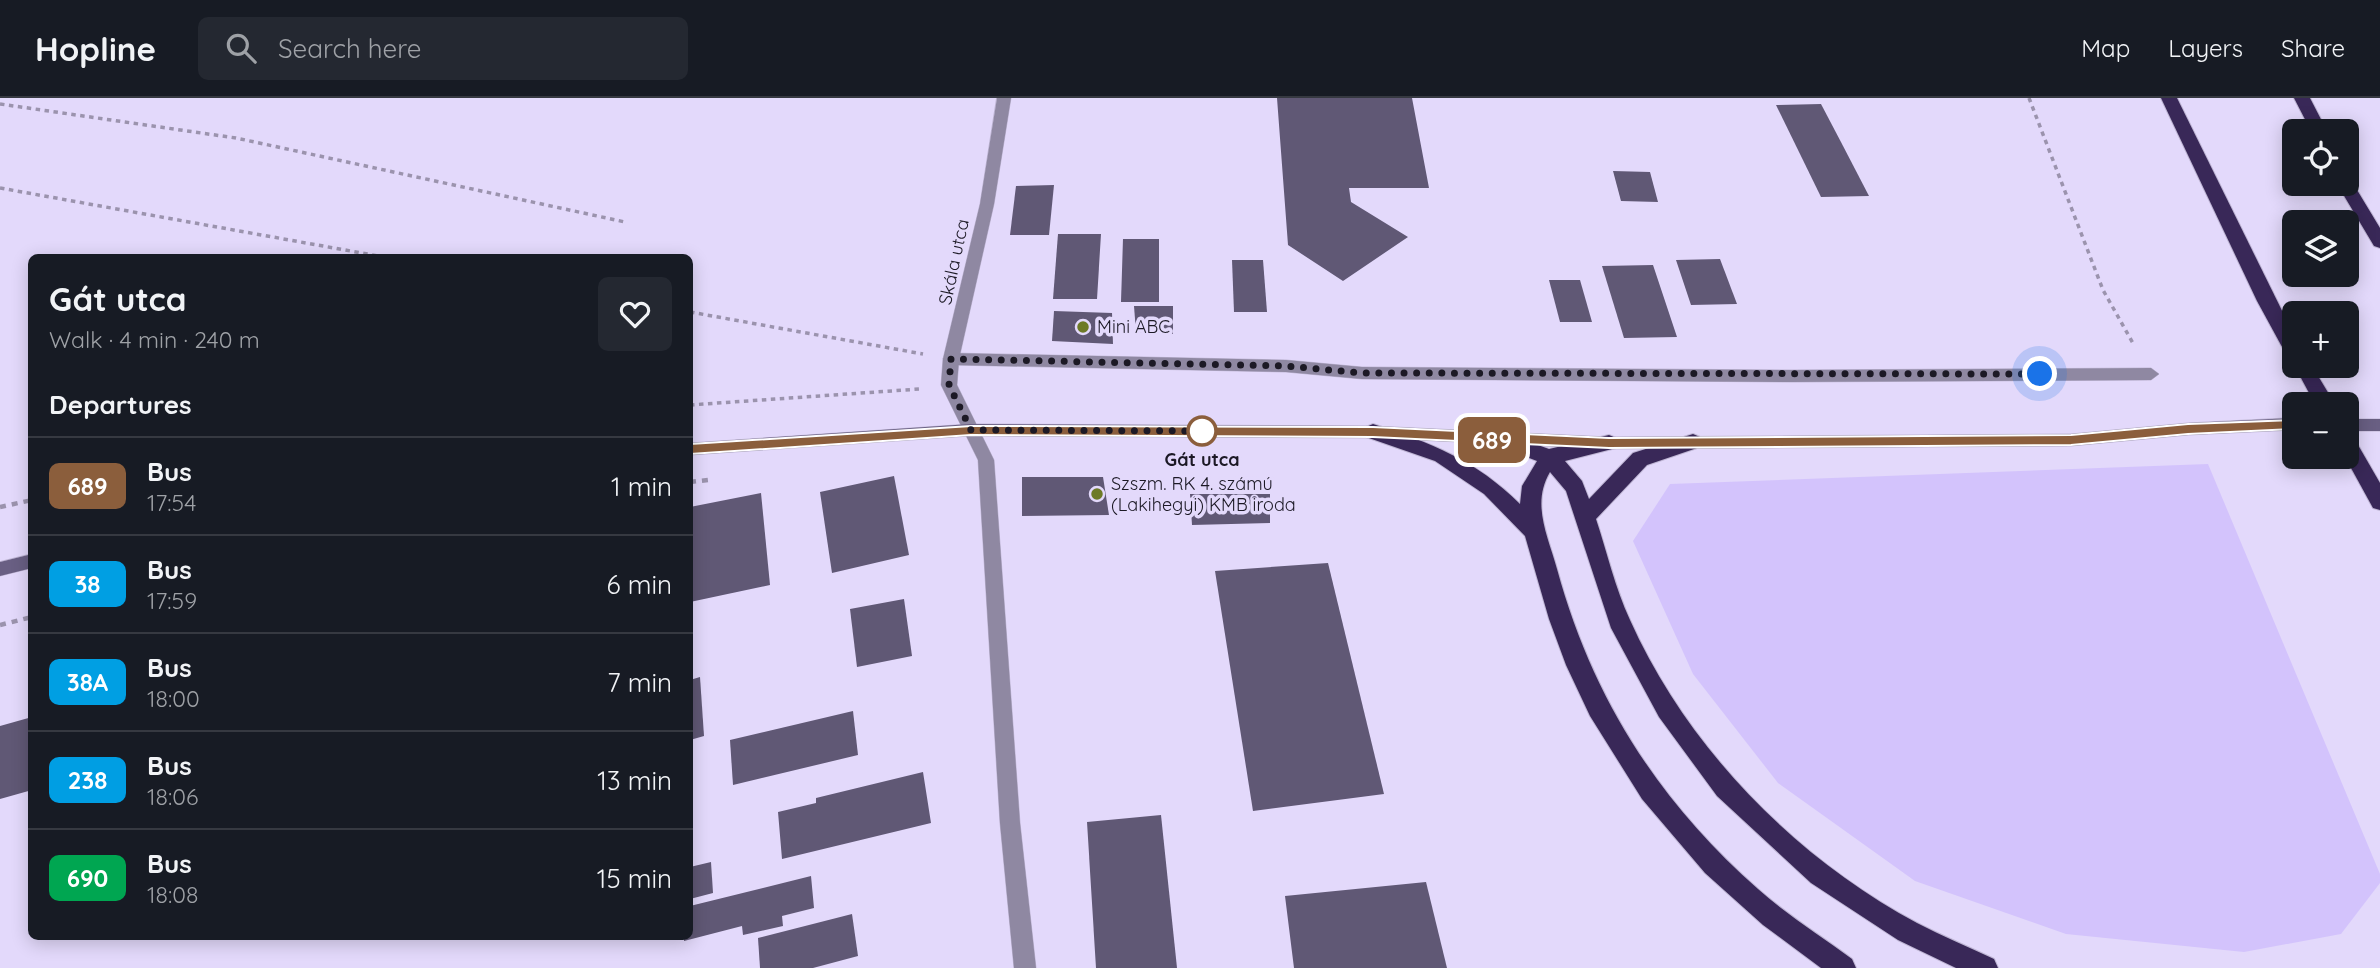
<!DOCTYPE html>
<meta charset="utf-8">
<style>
body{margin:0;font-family:Quicksand,sans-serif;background:#242831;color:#f1f3f6;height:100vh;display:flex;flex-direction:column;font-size:26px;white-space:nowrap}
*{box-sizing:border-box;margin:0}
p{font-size:23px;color:#9ea1a6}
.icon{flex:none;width:38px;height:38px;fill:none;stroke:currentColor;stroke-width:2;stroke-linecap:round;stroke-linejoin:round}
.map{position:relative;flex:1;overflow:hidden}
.details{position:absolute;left:28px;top:156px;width:665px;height:686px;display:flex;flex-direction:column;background:#171b24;border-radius:10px;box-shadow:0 4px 18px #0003}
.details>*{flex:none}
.badge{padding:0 14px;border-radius:10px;font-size:24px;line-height:46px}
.buttons{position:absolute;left:2282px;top:21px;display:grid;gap:14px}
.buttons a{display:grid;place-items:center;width:77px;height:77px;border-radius:10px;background:#171b24;box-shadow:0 4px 18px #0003;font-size:35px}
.you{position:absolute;width:35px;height:35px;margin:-18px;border:5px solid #fff;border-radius:50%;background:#1a73e8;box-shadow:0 0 0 10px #1a73e833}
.map>.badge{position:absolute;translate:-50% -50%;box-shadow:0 0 0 4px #fff}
h2{padding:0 21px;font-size:26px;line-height:63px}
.round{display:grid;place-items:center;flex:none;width:74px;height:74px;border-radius:10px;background:#242831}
.summary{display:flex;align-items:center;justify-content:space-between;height:119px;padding:0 21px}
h1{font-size:33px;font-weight:700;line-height:52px}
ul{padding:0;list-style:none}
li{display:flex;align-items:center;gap:21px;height:98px;padding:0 21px;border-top:2px solid #363941}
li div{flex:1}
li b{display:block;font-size:26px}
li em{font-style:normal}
li .badge{min-width:77px;font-weight:700;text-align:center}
header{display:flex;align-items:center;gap:42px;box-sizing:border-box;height:98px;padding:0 35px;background:#171b24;border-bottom:2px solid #363941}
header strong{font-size:33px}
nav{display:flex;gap:38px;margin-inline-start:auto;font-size:24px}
.search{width:490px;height:63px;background:#242831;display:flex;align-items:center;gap:18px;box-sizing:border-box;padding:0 24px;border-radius:10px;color:#9ea1a6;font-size:26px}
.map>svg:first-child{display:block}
.green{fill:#d3c3fc}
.building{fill:#605875}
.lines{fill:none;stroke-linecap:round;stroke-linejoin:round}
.lane-casing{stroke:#bfb6d4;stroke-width:1}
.street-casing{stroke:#bfb6d4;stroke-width:1}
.secondary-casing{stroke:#bfb6d4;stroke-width:1}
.highway-casing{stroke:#bfb6d4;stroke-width:2}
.path-far1{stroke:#9b93ad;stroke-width:3.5;stroke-dasharray:4.5 4.5;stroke-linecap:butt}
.path{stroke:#9b93ad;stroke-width:4.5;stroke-dasharray:6 6;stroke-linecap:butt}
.lane{fill:#8f88a2;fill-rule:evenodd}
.street{fill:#8f88a2;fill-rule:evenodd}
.secondary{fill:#695f83;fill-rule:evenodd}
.highway{fill:#392858;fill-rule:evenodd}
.line{fill:#8b5e3c;stroke:#fff;stroke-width:2}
.walk{stroke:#1c1925;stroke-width:7;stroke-dasharray:0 12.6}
.poi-dot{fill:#6d7a27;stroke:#e3d9fb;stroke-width:2.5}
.stop-dot{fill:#fff;stroke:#8b5e3c;stroke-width:3.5}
.labels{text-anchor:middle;stroke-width:7;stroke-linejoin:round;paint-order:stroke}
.street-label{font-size:18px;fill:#1c1925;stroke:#e3d9fb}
.poi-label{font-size:18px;fill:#1c1925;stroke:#e3d9fb;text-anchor:start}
.stop-label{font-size:18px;font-weight:bold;fill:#1c1925;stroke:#e3d9fb}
</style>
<header>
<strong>Hopline</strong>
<div class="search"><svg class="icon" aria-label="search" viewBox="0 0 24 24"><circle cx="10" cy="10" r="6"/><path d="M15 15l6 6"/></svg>Search here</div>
<nav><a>Map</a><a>Layers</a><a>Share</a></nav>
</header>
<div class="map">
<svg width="2380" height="870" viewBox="0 0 2380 870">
<rect width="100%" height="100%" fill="#e3d9fb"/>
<path class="green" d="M2208 366 2380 776V785L2341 836 2244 854 2066 836 1915 783 1778 685 1693 576 1633 443 1670 386Z"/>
<g class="building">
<path d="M1277 0H1412L1429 90H1349L1351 104 1408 139 1343 183 1288 147Z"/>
<path d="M1821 6 1842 46 1869 98 1821 99 1776 7Z"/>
<path d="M1613 73 1650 74 1658 104 1621 103Z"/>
<path d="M1054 87 1049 137H1010L1016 88Z"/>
<path d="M1058 136H1101L1097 201H1053Z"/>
<path d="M1123 141H1159V204H1121Z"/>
<path d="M1720 161 1737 206 1691 207 1676 162Z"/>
<path d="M1232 162H1263L1267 214H1234Z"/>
<path d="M1653 167 1677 239 1624 240 1602 168Z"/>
<path d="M1549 182H1580L1592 224H1560Z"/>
<path d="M1134 208H1173V236L1136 234Z"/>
<path d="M1054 213 1112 215 1113 246 1052 243Z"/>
<path d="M894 378 909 457 832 475 820 394Z"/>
<path d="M1022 379H1103L1109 417 1022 418Z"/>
<path d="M761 395 770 487 690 504V409Z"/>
<path d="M1190 396H1270V425L1192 427Z"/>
<path d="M1328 465 1384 696 1253 713 1215 473Z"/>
<path d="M904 501 912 558 857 569 850 511Z"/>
<path d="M700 579 704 638 690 642V582Z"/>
<path d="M853 613 858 657 733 687 730 642Z"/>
<path d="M32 619V692L0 701V628Z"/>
<path d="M923 674 931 725 782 761 778 714 816 705V700Z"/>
<path d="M1161 717 1177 870H1096L1087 724Z"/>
<path d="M711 764 713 795 690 801V769Z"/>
<path d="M811 778 814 810 782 818 783 828 743 837 742 828 684 843V838H690V808Z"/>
<path d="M1426 784 1447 870H1294L1285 798Z"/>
<path d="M852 816 858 858 813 870H760L758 840Z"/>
</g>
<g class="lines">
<g class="lane-casing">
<path id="lane" d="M951 255 1286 262 1362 269 1792 272 2151 270 2159 276 2151 282 1792 284 1362 281 1286 274 951 267 943 261Z"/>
</g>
<g class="street-casing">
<path id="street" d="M997 0H1011L994 106 959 261 957 287 994 362 1020 725 1036 870H1014L1000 725 978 362 941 287 943 261 980 106Z"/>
</g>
<g class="secondary-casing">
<g id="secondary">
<path d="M2294 320V332L2188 337 2071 348 1609 351 1373 340 970 338 690 357V345L970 326 1373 328 1609 339 2071 336 2188 325Z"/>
<rect x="2347" y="321" width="33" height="12"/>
<path d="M32 456V470L0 478V464Z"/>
</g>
</g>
<g class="highway-casing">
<g id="highway">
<path d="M2161 0H2177L2294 237V260L2287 258 2257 203Z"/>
<path d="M2294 0H2310L2327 33H2311Z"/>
<path d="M2347 81 2351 82 2380 130V150L2374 148 2337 86H2347Z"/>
<path d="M2294 267 2312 268 2335 306H2315Z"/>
<path d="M1373 326C1431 345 1476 362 1520 406L1522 388 1537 363 1495 347 1492 342 1495 337 1502 334 1549 351 1609 337 1616 340 1619 345 1616 350 1565 363 1582 383 1589 401 1633 355 1693 336 1700 339 1703 344 1700 349 1647 367 1596 421C1607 454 1615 490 1630 522 1687 649 1794 759 1917 825 1942 838 1969 849 1994 861L1998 870H1956L1898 842 1811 785 1717 698 1659 619 1611 530 1566 393 1550 374C1531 406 1548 438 1557 471 1592 599 1658 703 1758 791 1787 817 1821 838 1852 861L1856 870H1821L1763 827 1705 775 1642 701 1590 618 1566 567 1549 521 1525 438 1484 396 1435 363 1366 339 1363 334 1366 329Z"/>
<path d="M2347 337 2354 340 2380 385V412L2373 410 2345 359Z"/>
</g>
</g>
<g class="path-far1">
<path d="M2029 0 2103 192 2134 247"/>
<path d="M0 6 236 40 625 124"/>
<path d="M0 90 384 159"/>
<path d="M690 214 923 256"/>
<path d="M690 307 919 291"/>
</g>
<g class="path">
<path d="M690 384 708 382"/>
<path d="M0 409 32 402"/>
<path d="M0 527 32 519"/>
</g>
<use href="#lane" class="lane"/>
<use href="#street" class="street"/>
<use href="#secondary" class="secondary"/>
<use href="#highway" class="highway"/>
</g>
<path class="line" d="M2294 322 2301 327 2294 331 2188 336 2071 347 1609 350 1373 339 971 337 690 356 683 351 690 346 971 328 1373 329 1609 340 2071 337 2188 326Z"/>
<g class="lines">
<path class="walk" d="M1202 333H1206L971 332 949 287 951 261 1286 268 1362 275 2040 276"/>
</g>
<g class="poi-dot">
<circle cx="1083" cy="229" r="7"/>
<circle cx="1097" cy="396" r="7"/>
</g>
<circle class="stop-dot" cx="1202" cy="333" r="14"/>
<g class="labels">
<g class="street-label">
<text transform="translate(954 164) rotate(-78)" y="6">Skála utca</text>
</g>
<g class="poi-label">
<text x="1097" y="235">Mini ABC</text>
<text x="1111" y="392">Szszm. RK 4. számú<tspan x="1111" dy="21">(Lakihegyi) KMB iroda</tspan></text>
</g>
<g class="stop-label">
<text x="1202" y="368">Gát utca</text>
</g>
</g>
</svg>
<div class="buttons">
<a><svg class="icon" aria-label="locate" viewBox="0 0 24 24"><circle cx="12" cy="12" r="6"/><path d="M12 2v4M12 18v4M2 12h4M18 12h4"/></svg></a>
<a><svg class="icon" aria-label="layers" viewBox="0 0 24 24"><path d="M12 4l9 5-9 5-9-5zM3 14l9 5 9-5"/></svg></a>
<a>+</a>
<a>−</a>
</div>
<div class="you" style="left:2040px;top:276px"></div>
<b class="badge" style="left:1492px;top:342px;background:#8b5e3c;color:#fff">689</b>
<section class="details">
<div class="summary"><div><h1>Gát utca</h1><p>Walk · 4 min · 240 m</p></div><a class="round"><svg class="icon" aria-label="heart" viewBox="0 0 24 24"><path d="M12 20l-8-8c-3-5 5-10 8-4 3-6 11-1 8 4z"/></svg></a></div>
<h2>Departures</h2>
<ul>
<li><span class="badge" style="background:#8b5e3c;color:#fff">689</span><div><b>Bus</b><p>17:54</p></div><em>1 min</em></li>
<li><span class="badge" style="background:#009fe3;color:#fff">38</span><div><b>Bus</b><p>17:59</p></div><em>6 min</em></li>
<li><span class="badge" style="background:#009fe3;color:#fff">38A</span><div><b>Bus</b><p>18:00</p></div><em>7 min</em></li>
<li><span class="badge" style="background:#009ee3;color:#fff">238</span><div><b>Bus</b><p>18:06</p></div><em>13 min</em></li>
<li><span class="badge" style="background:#00a651;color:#fff">690</span><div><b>Bus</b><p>18:08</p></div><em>15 min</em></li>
</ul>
</section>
</div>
